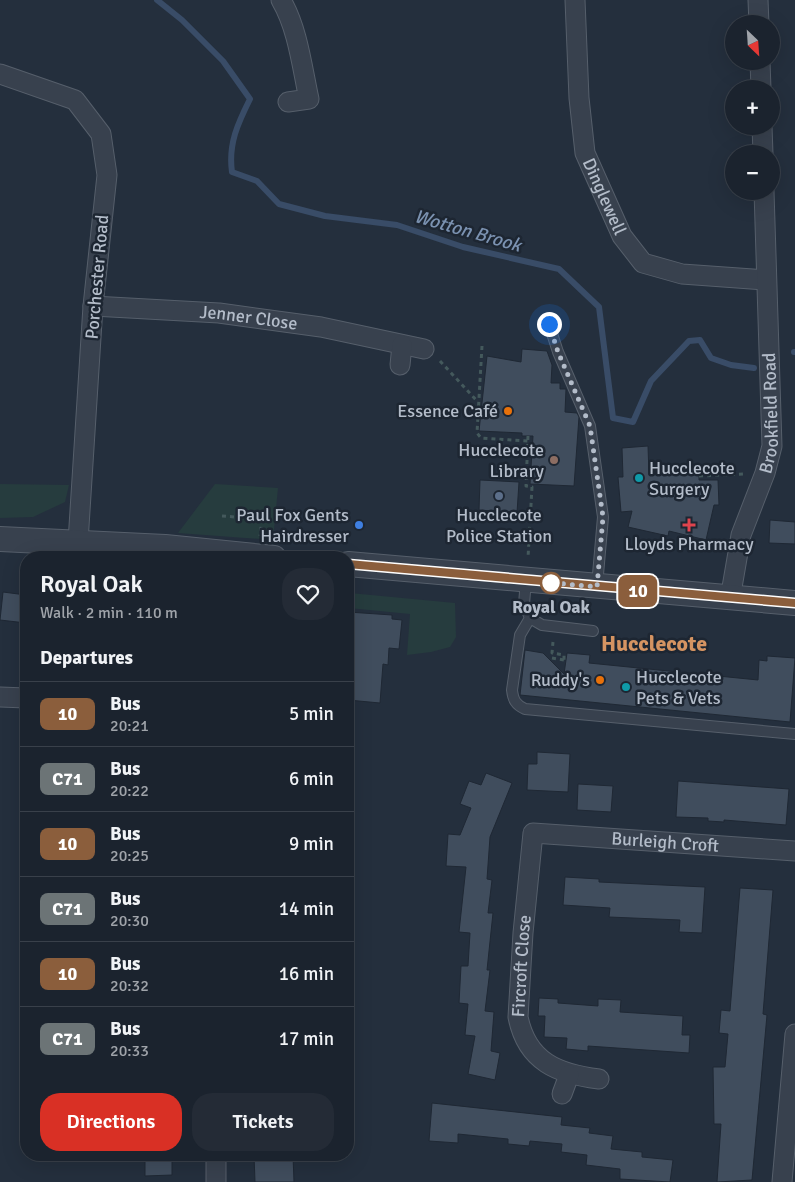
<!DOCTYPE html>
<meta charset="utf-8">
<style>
body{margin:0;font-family:Signika,sans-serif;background:#242b36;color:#f1f3f6;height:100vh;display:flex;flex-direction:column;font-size:19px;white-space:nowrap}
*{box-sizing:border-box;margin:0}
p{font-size:16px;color:#a0a4aa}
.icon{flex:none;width:28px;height:28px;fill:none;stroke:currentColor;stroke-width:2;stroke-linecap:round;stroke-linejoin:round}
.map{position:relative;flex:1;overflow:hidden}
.panel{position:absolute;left:20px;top:551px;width:334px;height:610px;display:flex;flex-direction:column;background:#1b232e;border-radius:20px;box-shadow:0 5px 20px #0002,0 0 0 1px #39404a}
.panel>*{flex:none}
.badge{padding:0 10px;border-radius:8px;font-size:18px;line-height:32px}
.needle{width:32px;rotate:155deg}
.controls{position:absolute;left:725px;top:15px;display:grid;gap:10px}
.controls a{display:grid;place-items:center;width:55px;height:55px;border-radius:50%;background:#1b232e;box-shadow:0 5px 20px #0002,0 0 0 1px #39404a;font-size:25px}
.you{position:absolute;width:25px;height:25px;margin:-12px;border:4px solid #fff;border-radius:50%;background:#1a73e8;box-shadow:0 0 0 8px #1a73e833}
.map>.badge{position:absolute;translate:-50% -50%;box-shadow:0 0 0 2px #fff}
h2{padding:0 20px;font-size:19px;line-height:45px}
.round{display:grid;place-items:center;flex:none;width:52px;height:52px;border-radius:20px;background:#242b36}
.head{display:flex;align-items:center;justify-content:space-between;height:85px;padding:0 20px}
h1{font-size:24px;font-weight:600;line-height:38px}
.button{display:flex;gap:10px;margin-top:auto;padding:10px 20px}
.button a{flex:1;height:58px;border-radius:20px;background:#d93025;color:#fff;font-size:20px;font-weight:600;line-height:58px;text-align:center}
.button a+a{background:#242b36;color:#f1f3f6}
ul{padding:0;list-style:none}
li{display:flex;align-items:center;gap:15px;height:65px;padding:0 20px;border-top:1px solid #39404a}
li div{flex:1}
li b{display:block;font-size:19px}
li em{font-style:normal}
li .badge{min-width:55px;font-weight:700;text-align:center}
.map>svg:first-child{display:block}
.green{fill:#263c3e}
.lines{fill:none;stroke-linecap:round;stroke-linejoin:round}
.stream{stroke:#394c67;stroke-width:6}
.building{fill:#404d5d;stroke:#1f2834}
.service-casing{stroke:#565f6b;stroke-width:12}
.minor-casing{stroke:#565f6b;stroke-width:21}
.tertiary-casing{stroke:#565f6b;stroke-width:26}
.path{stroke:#44595c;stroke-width:3;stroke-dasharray:4 4;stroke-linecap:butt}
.service{stroke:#38414e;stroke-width:10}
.minor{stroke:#38414e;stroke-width:19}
.tertiary{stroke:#38414e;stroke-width:24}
.line-casing{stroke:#fff;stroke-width:11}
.line{stroke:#8b5e3c;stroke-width:8}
.walk{stroke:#b3bcc9;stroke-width:5;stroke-dasharray:0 9}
.food-dot{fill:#e8710a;stroke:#1d2632;stroke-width:2}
.education-dot{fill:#8d6e63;stroke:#1d2632;stroke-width:2}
.culture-dot{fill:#0f9aa8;stroke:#1d2632;stroke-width:2}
.service-dot{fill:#5c6f8a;stroke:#1d2632;stroke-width:2}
.shop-dot{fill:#3f7fe0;stroke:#1d2632;stroke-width:2}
.health-dot{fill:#e0444e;stroke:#1d2632;stroke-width:2}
.stop-dot{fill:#fff;stroke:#8b5e3c;stroke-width:2.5}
.labels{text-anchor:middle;stroke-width:5;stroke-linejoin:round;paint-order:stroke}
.street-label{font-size:18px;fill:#b3bcc9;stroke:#1d2632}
.poi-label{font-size:18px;fill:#b3bcc9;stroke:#1d2632;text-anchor:end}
.stop-label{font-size:18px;font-weight:bold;fill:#b3bcc9;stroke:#1d2632}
.water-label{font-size:19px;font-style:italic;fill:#7b92b1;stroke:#1d2632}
.district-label{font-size:22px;font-weight:bold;fill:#d59462;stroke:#1d2632}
</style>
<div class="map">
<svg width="795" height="1182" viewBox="0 0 795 1182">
<rect width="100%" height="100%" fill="#242f3d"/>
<g class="green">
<path d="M0 484 69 485 65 502 33 517 0 518Z"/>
<path d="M215 484 278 488 273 540 178 533Z"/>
<path d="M350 593 455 603 456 637 450 647 431 652 407 655 410 614 349 608Z"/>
</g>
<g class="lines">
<g class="stream">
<path d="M157 0 182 20 223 61 250 99C238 123 228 144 232 172L257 181 279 204 325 216 397 225 463 247 559 269 599 307 613 418 633 422 651 381 689 341 700 340 711 358 731 365 754 368"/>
<path d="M794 352H795"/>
</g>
</g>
<g class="building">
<path d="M522 349 547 351 552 365 551 383H560V389H566L565 412 577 413 579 417 574 486 530 484 533 436H522V433L479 431 487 356 521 362Z"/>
<path d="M648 446 649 475 699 473V480H718L719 505H714L706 540 669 531 668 536 628 527 632 511 621 512 618 477H623L622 448Z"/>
<path d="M480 480 519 482 517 513 479 510Z"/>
<path d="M770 520 795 522V544L769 543Z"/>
<path d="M3 592 26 595V623L0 620Z"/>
<path d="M348 612 392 615V619L402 620 399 649 389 648 388 665 383 664 380 703 348 700Z"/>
<path d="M525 650 543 653 564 674 567 653 590 655 589 663 758 680 759 660 767 661V656L795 658 790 722 520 695Z"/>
<path d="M537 752 570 754 568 792 527 790 528 764H537Z"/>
<path d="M486 773 512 783 490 837 487 879 492 880 488 913H493L487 970H490L485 1011 494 1012 491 1051 500 1053 495 1080 468 1074 475 1036 465 1035 468 1004 459 1003 461 966H468L470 933 459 932 466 867 446 866 448 834 460 835 471 808 460 804 469 781 481 785Z"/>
<path d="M678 781 789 789 786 825 724 820V822L708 821V818L676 817Z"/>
<path d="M578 784 613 786 611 812 577 810Z"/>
<path d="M565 877 599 879V882L705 887 702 933 679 932 680 920 609 917 610 908 563 905Z"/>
<path d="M740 888 773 890 763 1014 767 1015 752 1180 717 1182 721 1124H714L713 1067H725L728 1034 719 1033 721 1010 730 1011Z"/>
<path d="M539 998 558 999V1003L598 1006V999L621 1000 620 1012 683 1016 682 1035H690L689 1053 588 1046V1051L566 1049 567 1038 544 1037 545 1016H538Z"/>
<path d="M432 1103 562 1117 561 1125 590 1128 589 1133 613 1136 611 1149 642 1152V1157L673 1160 670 1182 620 1179V1169L586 1165 587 1155 561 1152 562 1144 530 1141 529 1146 508 1144V1139L458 1134V1143L429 1141Z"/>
<path d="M145 1155H172V1175L145 1176Z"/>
<path d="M254 1155H293L294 1182H255Z"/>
</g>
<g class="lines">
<g class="service-casing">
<g id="service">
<path d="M549 324 558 352 590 426 603 517 597 586"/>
<path d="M526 580 524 604 530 618 520 635 512 690C513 700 516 705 525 709L795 734"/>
<path d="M530 618 542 625 593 631"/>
</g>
</g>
<g class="minor-casing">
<g id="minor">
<path d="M281 0C298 29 302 67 309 99L288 102"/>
<path id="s1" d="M575 0 579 98 585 153 622 236 643 263 682 274 766 280"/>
<path d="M758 0 759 24"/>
<path d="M760 61 761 89"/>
<path d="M0 74 75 100 101 134 107 175 93 306 78 542"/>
<path d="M762 126 763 154"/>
<path id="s2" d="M93 306 219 313 321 327 424 349"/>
<path d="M400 365 402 345"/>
<path id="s3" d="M730 599 741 535 765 473 772 446 764 191"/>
<path d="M0 697 26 698"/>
<path id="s4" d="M599 1079C558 1074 527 1062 518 1017L523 933 533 833 795 851"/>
<path d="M562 1094 569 1075"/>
<path d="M216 1155V1182"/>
<path d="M782 1182 795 1034"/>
</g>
</g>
<g class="tertiary-casing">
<g id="tertiary">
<path d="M0 539 165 547 274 558"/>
<path d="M348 564 795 603"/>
</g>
</g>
<g class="path">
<path d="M482 346 477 433 481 438 528 441"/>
<path d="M440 361 478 402"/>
<path d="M528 436 526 486 532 487 528 558"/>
<path d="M699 476 744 474"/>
<path d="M222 516 262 519 260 536"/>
<path d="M553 642 552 653 564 655V660"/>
<path d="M552 658 564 660"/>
</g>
<use href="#service" class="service"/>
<use href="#minor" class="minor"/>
<use href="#tertiary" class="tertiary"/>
</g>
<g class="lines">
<g class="line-casing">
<path id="line" d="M348 564 795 603"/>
</g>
<use href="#line" class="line"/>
<path class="walk" d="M549 324 558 352 590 426 603 517 597 587 544 582 551 583"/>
</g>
<g class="food-dot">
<circle cx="508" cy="411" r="5"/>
<circle cx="600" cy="680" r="5"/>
</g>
<circle class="education-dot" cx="554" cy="460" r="5"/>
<g class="culture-dot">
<circle cx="639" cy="478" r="5"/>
<circle cx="626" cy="687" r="5"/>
</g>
<circle class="service-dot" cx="499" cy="496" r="5"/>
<circle class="shop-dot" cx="359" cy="525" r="5"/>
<path class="health-dot" d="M686.5 517.5h5v5h5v5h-5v5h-5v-5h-5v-5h5z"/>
<circle class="stop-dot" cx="551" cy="583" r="10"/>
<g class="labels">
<g class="street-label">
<text dy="6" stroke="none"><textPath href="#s1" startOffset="201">Dinglewell</textPath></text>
<text transform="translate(97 277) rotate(-85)" y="6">Porchester Road</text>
<text dy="6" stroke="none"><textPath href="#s2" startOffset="156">Jenner Close</textPath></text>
<text dy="6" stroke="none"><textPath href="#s3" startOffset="192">Brookfield Road</textPath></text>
<text dy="6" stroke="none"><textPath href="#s4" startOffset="428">Burleigh Croft</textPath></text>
<text dy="6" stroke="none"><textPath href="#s4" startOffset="162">Fircroft Close</textPath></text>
</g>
<g class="poi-label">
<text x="498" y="417">Essence Café</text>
<text x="544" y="456">Hucclecote<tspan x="544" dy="21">Library</tspan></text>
<text x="649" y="474" text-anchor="start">Hucclecote<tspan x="649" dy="21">Surgery</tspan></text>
<text x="349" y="521">Paul Fox Gents<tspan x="349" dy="21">Hairdresser</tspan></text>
<text x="499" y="521" text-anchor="middle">Hucclecote<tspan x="499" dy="21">Police Station</tspan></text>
<text x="689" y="550" text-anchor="middle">Lloyds Pharmacy</text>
<text x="636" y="683" text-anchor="start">Hucclecote<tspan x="636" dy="21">Pets &amp; Vets</tspan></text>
<text x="590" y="686">Ruddy's</text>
</g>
<g class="stop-label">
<text x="551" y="613">Royal Oak</text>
</g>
<g class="water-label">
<text transform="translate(468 230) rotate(16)" y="7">Wotton Brook</text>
</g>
<g class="district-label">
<text x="654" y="651">Hucclecote</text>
</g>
</g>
</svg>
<div class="controls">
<a><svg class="needle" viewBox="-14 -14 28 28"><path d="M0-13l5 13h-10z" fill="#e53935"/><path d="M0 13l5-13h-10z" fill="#a0a4aa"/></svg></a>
<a>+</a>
<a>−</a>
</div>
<div class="you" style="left:549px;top:324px"></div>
<b class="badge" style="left:638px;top:591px;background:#8b5e3c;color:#fff">10</b>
<section class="panel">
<div class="head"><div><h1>Royal Oak</h1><p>Walk · 2 min · 110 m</p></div><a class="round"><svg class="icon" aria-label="heart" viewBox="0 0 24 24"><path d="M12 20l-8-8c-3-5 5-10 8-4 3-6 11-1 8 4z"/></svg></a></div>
<h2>Departures</h2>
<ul>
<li><span class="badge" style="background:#8b5e3c;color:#fff">10</span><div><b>Bus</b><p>20:21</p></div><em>5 min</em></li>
<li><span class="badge" style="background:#6c7476;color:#fff">C71</span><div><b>Bus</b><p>20:22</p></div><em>6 min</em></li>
<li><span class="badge" style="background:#8b5e3c;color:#fff">10</span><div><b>Bus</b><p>20:25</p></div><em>9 min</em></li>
<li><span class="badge" style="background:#6c7476;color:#fff">C71</span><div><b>Bus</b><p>20:30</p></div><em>14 min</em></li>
<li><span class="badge" style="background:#8b5e3c;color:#fff">10</span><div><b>Bus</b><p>20:32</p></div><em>16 min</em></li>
<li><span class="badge" style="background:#6c7476;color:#fff">C71</span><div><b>Bus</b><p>20:33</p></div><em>17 min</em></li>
</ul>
<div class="button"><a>Directions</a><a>Tickets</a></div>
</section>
</div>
